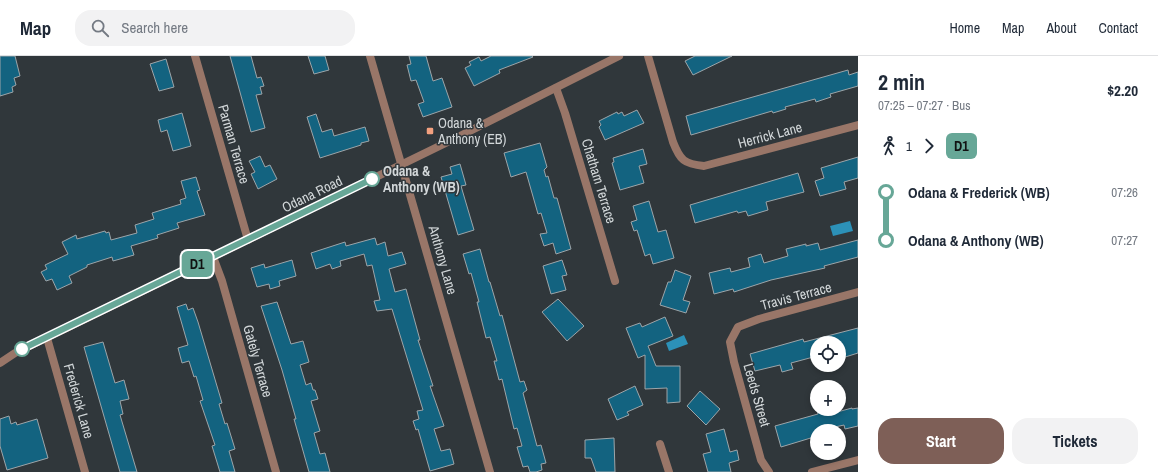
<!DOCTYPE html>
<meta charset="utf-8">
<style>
body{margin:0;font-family:"Archivo Narrow",sans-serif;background:#f2f2f3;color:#1f2937;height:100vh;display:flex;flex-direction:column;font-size:15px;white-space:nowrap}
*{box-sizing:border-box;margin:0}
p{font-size:13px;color:#747a83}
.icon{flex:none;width:22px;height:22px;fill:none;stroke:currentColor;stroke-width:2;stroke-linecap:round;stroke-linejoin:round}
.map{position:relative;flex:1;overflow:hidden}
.details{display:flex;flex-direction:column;background:#fff;width:300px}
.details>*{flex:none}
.badge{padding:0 8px;border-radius:6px;font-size:14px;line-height:26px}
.fabs{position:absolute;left:810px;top:280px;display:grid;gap:8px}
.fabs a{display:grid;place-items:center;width:36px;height:36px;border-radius:50%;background:#fff;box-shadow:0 2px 6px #0003;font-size:20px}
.map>.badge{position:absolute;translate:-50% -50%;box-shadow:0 0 0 2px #fff}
.legs{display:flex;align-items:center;gap:6px;height:44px;padding:0 20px;font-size:13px}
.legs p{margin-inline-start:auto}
.overview{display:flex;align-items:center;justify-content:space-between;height:68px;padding:0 20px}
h1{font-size:22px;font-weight:700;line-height:30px}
.action{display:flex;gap:8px;margin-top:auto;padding:8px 20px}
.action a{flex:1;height:46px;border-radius:16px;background:#7e5f57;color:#fff;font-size:16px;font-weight:700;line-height:46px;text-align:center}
.action a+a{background:#f2f2f3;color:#1f2937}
ul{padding:0 20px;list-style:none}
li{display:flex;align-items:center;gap:14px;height:48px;font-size:15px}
li i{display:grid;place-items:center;width:6px;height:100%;margin:0 5px;background:currentColor}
li i::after{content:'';width:10px;height:10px;margin:-5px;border:3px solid;border-radius:50%;background:#fff}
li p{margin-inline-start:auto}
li:first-child i{background:linear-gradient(#0000 50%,currentColor 0)}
li:last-child i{background:linear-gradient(currentColor 50%,#0000 0)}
header{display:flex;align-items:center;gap:24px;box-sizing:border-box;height:56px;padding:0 20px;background:#fff;border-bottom:1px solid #e0e1e3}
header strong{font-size:19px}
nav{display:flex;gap:22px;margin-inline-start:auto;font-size:14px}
.search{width:280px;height:36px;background:#f2f2f3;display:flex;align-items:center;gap:10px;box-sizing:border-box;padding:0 14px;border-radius:16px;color:#747a83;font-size:15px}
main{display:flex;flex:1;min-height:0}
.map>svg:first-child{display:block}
.water{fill:#2c91b8}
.building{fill:#136380;stroke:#9da5a9}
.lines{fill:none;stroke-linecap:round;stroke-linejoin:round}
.minor{stroke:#997668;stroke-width:8}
.tertiary{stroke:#997668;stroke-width:8}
.line-1-casing{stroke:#fff;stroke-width:9}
.line-1{stroke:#67a797;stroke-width:6}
.poi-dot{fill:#f2a07f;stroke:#30373b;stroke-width:1.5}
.stop-1-dot{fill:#fff;stroke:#67a797;stroke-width:2}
.labels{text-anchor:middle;stroke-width:3;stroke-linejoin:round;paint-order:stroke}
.poi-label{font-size:14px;fill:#d2d7d9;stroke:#30373b;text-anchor:start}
.street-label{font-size:14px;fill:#d2d7d9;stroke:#30373b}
.stop-label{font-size:14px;font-weight:bold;fill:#d2d7d9;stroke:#30373b;text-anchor:start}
</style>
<header>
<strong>Map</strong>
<div class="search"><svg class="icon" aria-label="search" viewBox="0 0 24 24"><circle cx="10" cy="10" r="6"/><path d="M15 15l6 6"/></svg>Search here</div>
<nav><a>Home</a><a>Map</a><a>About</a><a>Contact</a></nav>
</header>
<main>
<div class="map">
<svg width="858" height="416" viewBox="0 0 858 416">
<rect width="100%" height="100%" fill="#30373b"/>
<g class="water">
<path d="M850 165 853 175 833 180 830 170Z"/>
<path d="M684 279 688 288 669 295 666 287Z"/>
</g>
<g class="building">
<path d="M0 0H15L20 20 14 22 16 29 12 31 13 36 0 40Z"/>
<path d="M230 0H251L257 22 261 21 264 30 260 31 262 38 256 39 265 72 251 76Z"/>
<path d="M308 0H325L329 14 314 18Z"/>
<path d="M409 0H426L433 25 442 22 452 51 423 61 418 48 424 46 416 24 411 25 407 9 411 8Z"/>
<path d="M491 0H532L533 1 499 14 500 17 474 30 465 12 471 9 469 6 479 1 481 5Z"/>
<path d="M695 0H732L693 19 685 5Z"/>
<path d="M166 3 174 31 159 35 150 8Z"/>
<path d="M848 14 849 19 858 16V30L830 38 831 41 816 46 815 43 785 51 786 53 773 57 772 55 691 79 686 60Z"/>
<path d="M637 54 644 67 605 84 599 71 601 69 599 65 617 56 618 58 622 56 624 60Z"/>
<path d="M182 57 191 90 173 95 167 74 161 76 158 64Z"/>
<path d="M316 58 322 76 332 73 334 80 365 71 369 85 361 87V89L320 102 307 61Z"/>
<path d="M540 87 547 111 544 114 546 121 548 120 554 142H557L571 193 556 198 553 187 544 190 540 178 547 177 541 157 538 158 526 116 511 121 504 97Z"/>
<path d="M643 93 647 108 639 110 644 127 620 134 612 107 614 106 613 102Z"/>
<path d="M260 100 265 111 270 109 277 123 258 133 251 118 255 116 249 105Z"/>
<path d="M858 101V122L844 126 846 133 820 140 815 125 824 122 821 112Z"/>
<path d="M460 108 466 129 461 130 474 174 458 179 441 121 452 118 450 111Z"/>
<path d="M798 117 804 136 766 146 768 154 748 160 746 155 738 157 737 155 695 167 690 149Z"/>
<path d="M196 121 200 134 197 135 205 159 177 167 179 172 157 179 158 182 131 190 134 199 113 205 112 201 87 209V211L69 220 72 227 57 234 52 223 46 225 41 216 47 213 45 209 68 198 62 186 76 179 77 183 105 175 106 177 109 176 111 184 137 177 135 169 154 163 152 157 181 148 180 144 186 142 181 125Z"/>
<path d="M649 145 658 176 666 174 674 202 653 208 650 198 645 200 637 174 634 175 631 166 637 164 633 150Z"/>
<path d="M375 182 377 189 385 186 388 200 402 196 406 208 389 213 395 236 406 233 420 284H418L433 330H430L444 370 434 373 441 395 450 393 454 408 430 415 418 373 416 374 413 365 419 363 417 355 423 354 392 253 377 255 374 245 380 244 372 209 367 210 364 198 340 205 341 210 332 213 330 208 316 213 311 197 345 186 346 190Z"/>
<path d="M858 184V201L824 210 825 212 771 224 734 236 733 233 714 238 709 217 730 212 731 216 750 211 748 202 761 198 764 207 788 200 786 193 806 188V190L818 187 820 194Z"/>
<path d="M480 193 489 226H490L500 260 502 259 520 326 524 325 527 334 523 337 537 390 541 389 546 407 541 408 542 414 536 416H530L528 410 523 411 517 391 522 390 517 372 514 373 502 323 499 324 494 305H497L490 281 486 282 477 246H479L471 217 469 218 463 198Z"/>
<path d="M292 204 296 220 279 225 280 230 270 233 269 228 257 231 251 212 264 208 265 212Z"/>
<path d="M562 204 567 219 562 220 566 234 551 238 543 210Z"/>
<path d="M675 214 691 220 683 244 690 246 686 257 660 249 668 226H671Z"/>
<path d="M558 243 584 270 567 285 542 256Z"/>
<path d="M277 246 291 288 303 285 309 306 300 309 306 329 311 327 313 334H315L318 343 311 345 320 375 314 377 320 398 325 397 330 416H309L294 363H296L282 314 261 250Z"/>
<path d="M186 248 188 254 193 252 198 266 222 347 219 348 225 368 227 367 235 393 229 395 235 416H220L212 390 215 389 200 345 203 344 196 320 194 321 189 305 182 307 178 292 188 289 177 251Z"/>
<path d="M665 261 673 280 648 290 656 310H680V346L667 347V332L645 333V299L638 302 626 272 640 267 642 271Z"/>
<path d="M858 272V297L842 302 839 287H817V300L791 307 793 313 782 316 780 309 755 315 750 298 803 283 804 286Z"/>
<path d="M103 286 115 327 124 324 129 343 120 345 123 358 120 359 137 416H120L84 291Z"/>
<path d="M635 330 643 349 627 356 629 359 617 364 608 343Z"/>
<path d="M700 335 720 353 706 369 687 350Z"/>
<path d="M852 352V353L858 352V370L845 373 844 369 817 375 813 377 814 381 781 391 775 370 818 358 817 353H829L830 358Z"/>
<path d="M9 360 11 368 16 366 17 369 37 363 48 402 7 414 0 390V363Z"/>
<path d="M724 373 730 396 737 394 739 404 729 407 731 416H708L703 398 711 396 706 378Z"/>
<path d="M614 382 615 416H596L591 402H585V384Z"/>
</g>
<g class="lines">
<g class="minor">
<path d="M195 0 248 184"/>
<path d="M370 0 490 416"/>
<path d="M648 0 673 86C680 104 684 108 704 110L858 69"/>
<path d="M556 32 565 57 615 225"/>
<path d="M213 201 222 225 276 416"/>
<path d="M47 282 85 416"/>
<path d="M660 388 669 416"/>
<path d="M769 416 761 404 734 306 730 286 738 271 759 263 858 236"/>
<path d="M812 416 858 404"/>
</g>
<path class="tertiary" d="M0 307 15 297 460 80 619 0"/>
</g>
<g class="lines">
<g class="line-1-casing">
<path id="line-1" d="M22 293 372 123"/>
</g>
<use href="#line-1" class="line-1"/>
</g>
<rect class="poi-dot" x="426" y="71" width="8" height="8" rx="2"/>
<g class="stop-1-dot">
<circle cx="372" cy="123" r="7"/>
<circle cx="22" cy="293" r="7"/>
</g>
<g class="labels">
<g class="poi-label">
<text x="438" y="72">Odana &amp;<tspan x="438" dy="16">Anthony (EB)</tspan></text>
</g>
<g class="street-label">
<text transform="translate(770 79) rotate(-15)" y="5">Herrick Lane</text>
<text transform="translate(234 88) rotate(74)" y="5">Parman Terrace</text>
<text transform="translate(599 125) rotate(73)" y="5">Chatham Terrace</text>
<text transform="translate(312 138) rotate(-26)" y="5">Odana Road</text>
<text transform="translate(443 204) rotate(74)" y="5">Anthony Lane</text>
<text transform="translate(796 240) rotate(-15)" y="5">Travis Terrace</text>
<text transform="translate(258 305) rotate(74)" y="5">Gately Terrace</text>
<text transform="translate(757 339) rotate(74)" y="5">Leeds Street</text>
<text transform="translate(79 345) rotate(74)" y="5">Frederick Lane</text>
</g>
<g class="stop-label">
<text x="383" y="120">Odana &amp;<tspan x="383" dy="16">Anthony (WB)</tspan></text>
</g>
</g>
</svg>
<div class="fabs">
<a><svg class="icon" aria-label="locate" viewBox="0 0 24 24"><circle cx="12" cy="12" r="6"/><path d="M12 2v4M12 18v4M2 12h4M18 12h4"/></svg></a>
<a>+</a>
<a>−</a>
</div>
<b class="badge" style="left:197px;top:208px;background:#67a797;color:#111">D1</b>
</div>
<section class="details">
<div class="overview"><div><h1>2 min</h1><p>07:25 – 07:27 · Bus</p></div><b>$2.20</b></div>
<div class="legs"><svg class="icon" aria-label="walk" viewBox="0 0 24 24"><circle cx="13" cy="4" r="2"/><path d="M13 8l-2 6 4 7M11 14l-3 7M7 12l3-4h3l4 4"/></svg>1<svg class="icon" aria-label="forward" viewBox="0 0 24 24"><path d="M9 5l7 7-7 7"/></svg><b class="badge" style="background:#67a797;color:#111">D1</b></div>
<ul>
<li><i style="color:#67a797"></i><b>Odana &amp; Frederick (WB)</b><p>07:26</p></li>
<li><i style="color:#67a797"></i><b>Odana &amp; Anthony (WB)</b><p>07:27</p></li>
</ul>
<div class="action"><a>Start</a><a>Tickets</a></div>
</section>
</main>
